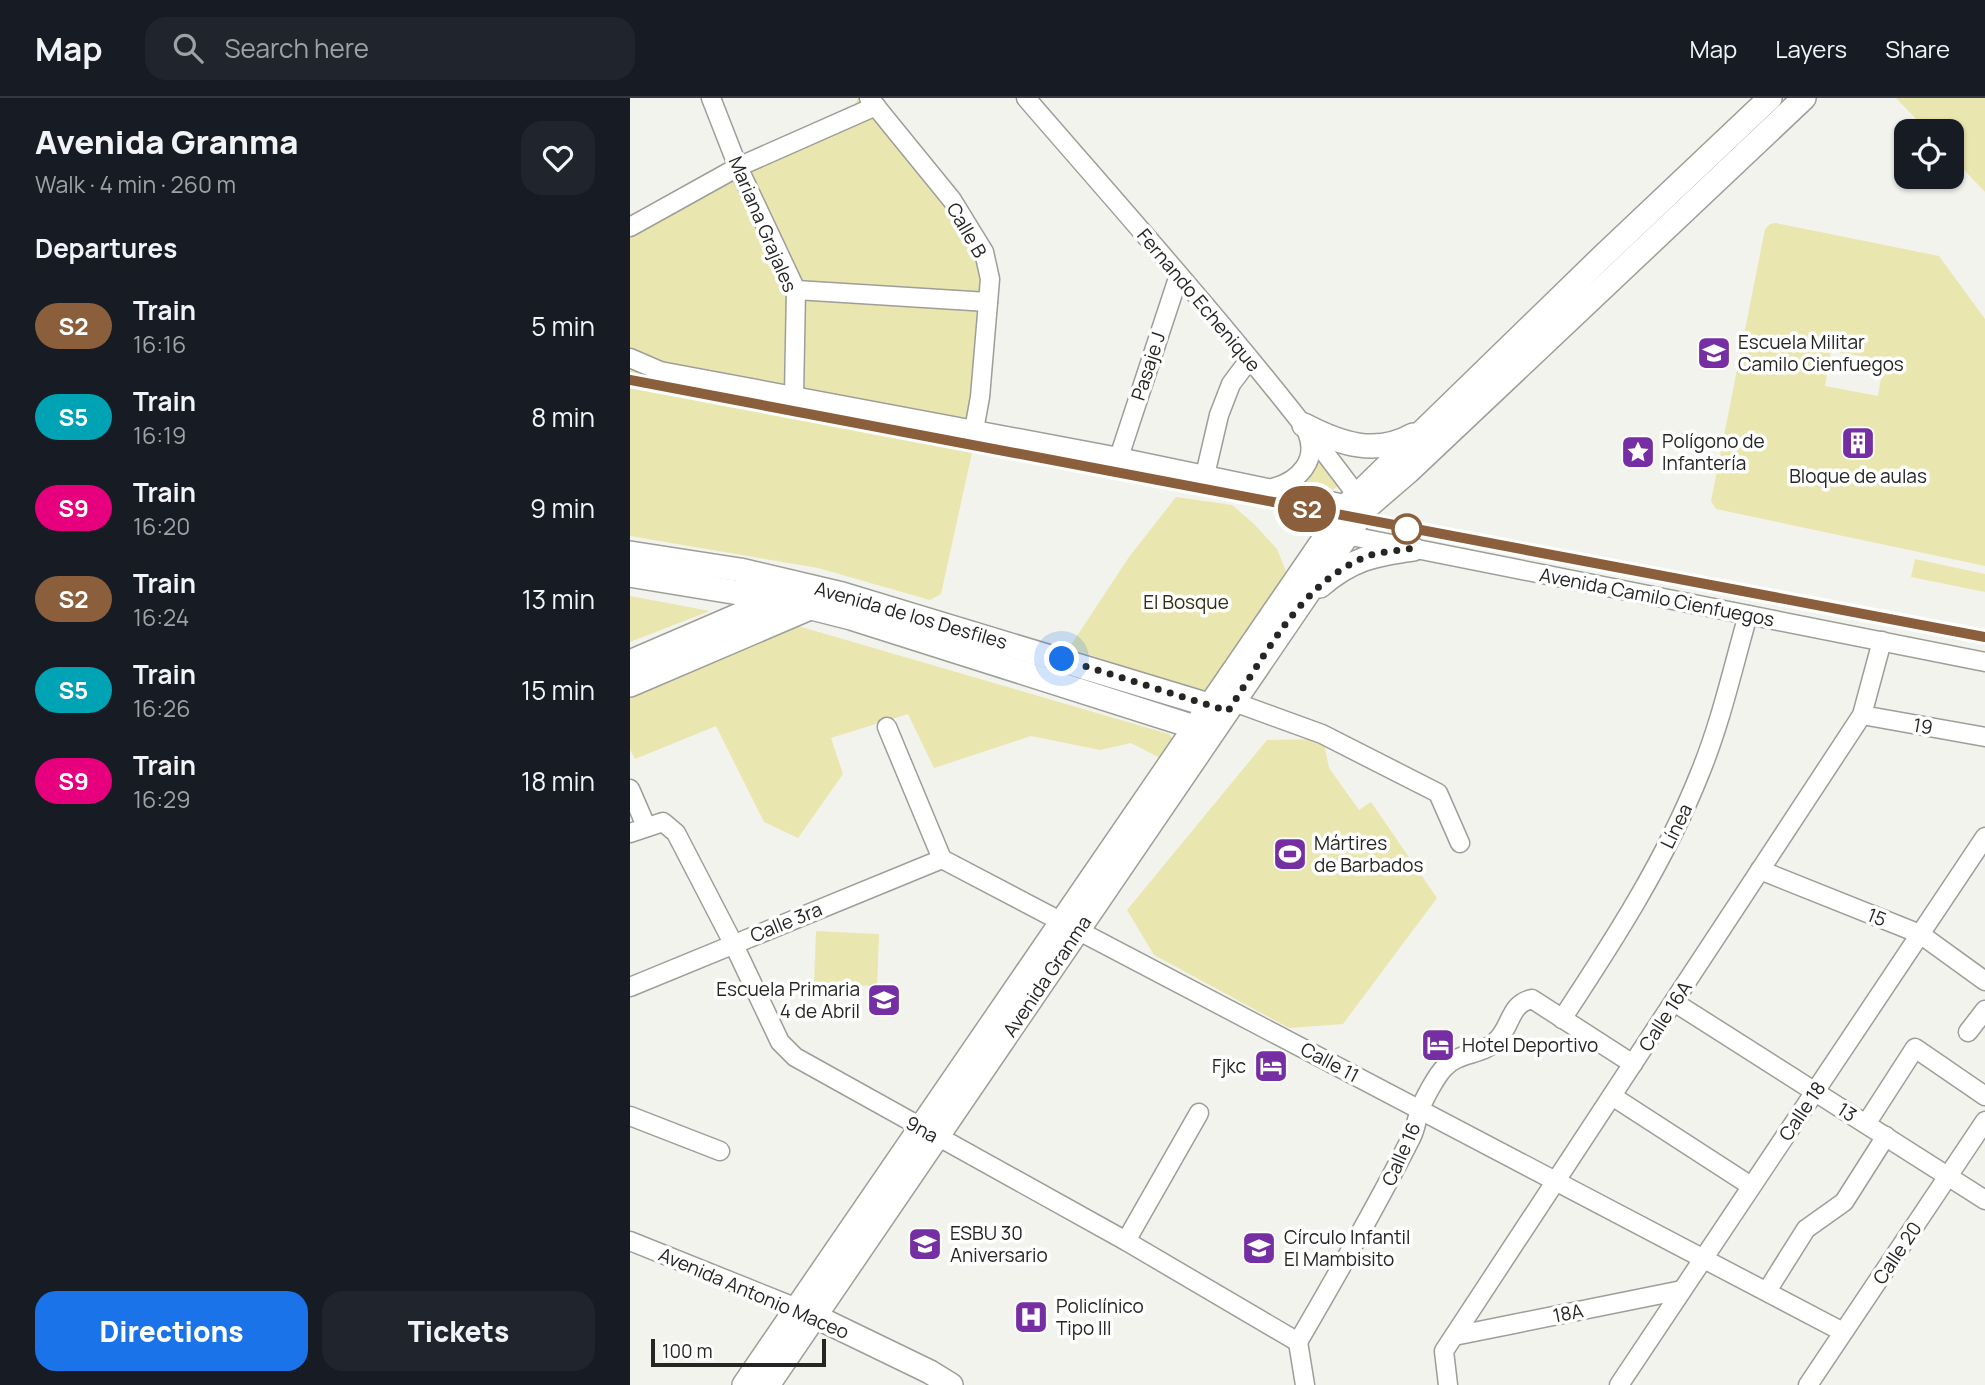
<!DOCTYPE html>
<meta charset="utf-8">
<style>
body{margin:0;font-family:Manrope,sans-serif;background:#20242c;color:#f1f3f6;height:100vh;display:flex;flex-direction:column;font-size:26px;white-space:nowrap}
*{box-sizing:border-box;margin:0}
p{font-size:23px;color:#9ea1a6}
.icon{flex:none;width:38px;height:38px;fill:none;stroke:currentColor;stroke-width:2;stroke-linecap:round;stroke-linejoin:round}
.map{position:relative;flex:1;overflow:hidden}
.side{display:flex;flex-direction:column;background:#171b24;width:630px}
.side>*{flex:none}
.badge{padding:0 14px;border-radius:23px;font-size:24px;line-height:46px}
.fabs{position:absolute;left:1264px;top:21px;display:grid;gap:14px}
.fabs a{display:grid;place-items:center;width:70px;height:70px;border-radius:14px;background:#171b24;box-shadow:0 2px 5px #0004;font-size:35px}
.scale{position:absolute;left:21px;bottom:18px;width:175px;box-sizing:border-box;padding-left:7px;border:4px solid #252523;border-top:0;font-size:19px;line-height:24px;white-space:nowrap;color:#252523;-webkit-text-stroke:5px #fff;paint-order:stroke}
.you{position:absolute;width:35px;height:35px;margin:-18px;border:5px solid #fff;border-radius:50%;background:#1a73e8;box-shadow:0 0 0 10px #1a73e833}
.map>.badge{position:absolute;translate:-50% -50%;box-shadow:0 0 0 4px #fff}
h2{padding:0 35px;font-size:26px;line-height:63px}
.round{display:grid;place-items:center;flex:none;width:74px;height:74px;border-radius:21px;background:#20242c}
.headline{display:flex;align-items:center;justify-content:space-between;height:119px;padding:0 35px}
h1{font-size:33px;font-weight:800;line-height:52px}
.cta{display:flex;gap:14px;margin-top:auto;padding:14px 35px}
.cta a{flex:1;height:80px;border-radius:21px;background:#1a73e8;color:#fff;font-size:28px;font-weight:800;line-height:80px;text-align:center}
.cta a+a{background:#20242c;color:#f1f3f6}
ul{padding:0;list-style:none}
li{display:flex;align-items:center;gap:21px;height:91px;padding:0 35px}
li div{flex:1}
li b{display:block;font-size:26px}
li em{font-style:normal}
li .badge{min-width:77px;font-weight:700;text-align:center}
header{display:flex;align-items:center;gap:42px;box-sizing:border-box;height:98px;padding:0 35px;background:#171b24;border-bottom:2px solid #363941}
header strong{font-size:33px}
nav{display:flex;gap:38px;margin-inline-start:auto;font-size:24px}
.search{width:490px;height:63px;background:#20242c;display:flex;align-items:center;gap:18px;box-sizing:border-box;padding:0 24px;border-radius:21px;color:#9ea1a6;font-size:26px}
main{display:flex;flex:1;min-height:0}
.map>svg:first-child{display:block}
.green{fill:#eae6af;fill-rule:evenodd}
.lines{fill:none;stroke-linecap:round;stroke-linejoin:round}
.minor-casing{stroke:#9e9e99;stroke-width:21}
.major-casing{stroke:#9e9e99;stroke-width:26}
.minor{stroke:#fff;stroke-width:18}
.major{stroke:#fff;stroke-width:23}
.rail{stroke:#939390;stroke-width:3.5;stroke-dasharray:14 7;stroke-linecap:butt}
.line-casing{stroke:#fff;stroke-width:16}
.line{stroke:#8b5e3c;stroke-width:10}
.walk{stroke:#252523;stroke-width:7;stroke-dasharray:0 12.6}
.stop-dot{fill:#fff;stroke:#8b5e3c;stroke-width:3.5}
.labels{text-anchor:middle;stroke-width:7;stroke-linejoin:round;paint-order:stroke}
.street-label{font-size:19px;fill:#252523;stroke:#fff}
.poi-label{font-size:19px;fill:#252523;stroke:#fff;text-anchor:start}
.park-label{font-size:19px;fill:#312e11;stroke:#fff}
</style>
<header>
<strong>Map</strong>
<div class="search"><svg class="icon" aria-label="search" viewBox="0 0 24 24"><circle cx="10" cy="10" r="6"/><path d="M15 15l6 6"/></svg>Search here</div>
<nav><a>Map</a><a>Layers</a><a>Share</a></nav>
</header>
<main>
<section class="side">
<div class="headline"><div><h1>Avenida Granma</h1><p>Walk · 4 min · 260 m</p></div><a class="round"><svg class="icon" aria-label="heart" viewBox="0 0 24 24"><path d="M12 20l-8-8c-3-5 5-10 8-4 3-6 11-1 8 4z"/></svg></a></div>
<h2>Departures</h2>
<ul>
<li><span class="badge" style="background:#8b5e3c;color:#fff">S2</span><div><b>Train</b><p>16:16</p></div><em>5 min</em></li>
<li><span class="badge" style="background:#00a3b4;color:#fff">S5</span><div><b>Train</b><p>16:19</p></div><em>8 min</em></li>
<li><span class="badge" style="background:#e6007e;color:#fff">S9</span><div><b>Train</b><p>16:20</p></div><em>9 min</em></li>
<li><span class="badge" style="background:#8b5e3c;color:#fff">S2</span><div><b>Train</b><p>16:24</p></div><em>13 min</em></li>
<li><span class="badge" style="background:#00a3b4;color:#fff">S5</span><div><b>Train</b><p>16:26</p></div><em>15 min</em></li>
<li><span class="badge" style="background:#e6007e;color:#fff">S9</span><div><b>Train</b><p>16:29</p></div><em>18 min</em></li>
</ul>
<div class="cta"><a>Directions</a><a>Tickets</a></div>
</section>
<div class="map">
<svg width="1355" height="1287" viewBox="0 0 1355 1287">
<rect width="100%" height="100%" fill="#f3f3ee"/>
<g class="green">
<path d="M228 0H239L354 154 347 332 311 496 300 502 188 470 0 438V116L218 21Z"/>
<path d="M1266 0H1355V94L1321 58V33H1298Z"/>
<path d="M1146 125 1309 158 1355 221V468L1086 411 1081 403 1135 131 1140 126ZM1201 253 1254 262 1248 298 1195 288Z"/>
<path d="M687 351 709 380 707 389 697 395 664 388Z"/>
<path d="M546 399 602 407 623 425 647 451 658 478 582 597 439 550 499 459Z"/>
<path d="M1285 461 1355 476V494L1281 479Z"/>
<path d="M0 498 80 513 0 544Z"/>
<path d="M168 528 539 636 545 643 532 661 501 645 470 652 401 638 304 670 278 616 201 640 213 676 168 740 134 724 86 628 5 661 0 652V597Z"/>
<path d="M693 641 699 670 729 712 741 704 807 800 713 926 659 930 524 857 497 812 637 642Z"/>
<path d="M186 833 249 836 247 888 184 885Z"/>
</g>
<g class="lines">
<g class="minor-casing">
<g id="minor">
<path d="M81 0 108 69 166 192 164 297"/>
<path d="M239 0 322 102 354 154 360 181 350 299 344 332"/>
<path d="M396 0C511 133 630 265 734 407"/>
<path d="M0 129 108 69 246 8"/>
<path d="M166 192 358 204"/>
<path d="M0 260 30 273 489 359 729 409"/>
<path d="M489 359 549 177"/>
<path d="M575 377 589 317 601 286 619 262"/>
<path d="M643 390C669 383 689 362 677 334"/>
<path d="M706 435 1355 564"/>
<path d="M604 604 692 636 808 695 830 745"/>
<path d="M1232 617 1355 639"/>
<path d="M257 629 312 761 1213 1234"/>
<path d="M0 691 16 728"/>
<path d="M0 735 33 724 46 735 103 845 150 944 165 959 496 1143 668 1244"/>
<path d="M1130 772 1290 836 1355 883"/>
<path d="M0 889 312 761"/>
<path d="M1044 904 1355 1102"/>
<path d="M932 921C984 842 1035 763 1070 675 1091 624 1103 569 1118 517"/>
<path d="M1338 934 1355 912"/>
<path d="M982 998 1121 1088"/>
<path d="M0 1018 90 1053"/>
<path d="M1236 1026 1285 950 1355 998"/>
<path d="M0 1143 167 1210"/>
<path d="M496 1143 569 1015"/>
<path d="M1137 1193 1176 1131 1214 1104 1256 1038"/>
<path d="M824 1238 1052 1192"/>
<path d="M668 1244C707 1177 745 1111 780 1042 786 1032 786 1022 790 1012 793 1002 807 977 814 970 829 953 855 958 869 940 882 925 880 906 902 901L1003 966"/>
<path d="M668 1244 675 1287"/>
<path d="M818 1287 814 1253 1232 617 1252 543"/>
<path d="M989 1287 1355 739"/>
<path d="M1178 1287 1355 1023"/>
</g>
</g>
<g class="major-casing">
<g id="major">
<path d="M674 327C710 346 746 358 783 337"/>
<path d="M0 455 110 472 212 496 595 612"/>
<path d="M0 477 146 501 221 520 580 634"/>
<path d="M690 488C721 461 745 456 783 451"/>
<path d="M0 564 146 501"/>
<path d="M0 587 180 510"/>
<path d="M174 1213 300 1274 321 1287"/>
<path d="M114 1287 718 406 973 158 1140 0"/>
<path d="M138 1287 736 410 779 373 1174 0"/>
</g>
</g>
<use href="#minor" class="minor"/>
<use href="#major" class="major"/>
<path class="rail" d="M0 282 1355 539"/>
</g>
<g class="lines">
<g class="line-casing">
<path id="line" d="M0 282 1355 539"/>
</g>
<use href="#line" class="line"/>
<path class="walk" d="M432 561 598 613C636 557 672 481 741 457 754 453 770 453 783 450L777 431"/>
</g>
<defs>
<g id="school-square" transform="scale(1.75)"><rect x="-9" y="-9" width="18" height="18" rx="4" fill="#762fa2" stroke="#fff"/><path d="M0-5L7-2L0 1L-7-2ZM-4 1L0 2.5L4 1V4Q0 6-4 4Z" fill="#fff"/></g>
<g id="building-square" transform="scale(1.75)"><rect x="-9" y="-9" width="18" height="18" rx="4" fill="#762fa2" stroke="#fff"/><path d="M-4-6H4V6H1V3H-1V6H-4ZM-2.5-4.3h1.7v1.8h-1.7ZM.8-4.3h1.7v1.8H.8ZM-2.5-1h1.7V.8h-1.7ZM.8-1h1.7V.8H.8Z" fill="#fff"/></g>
<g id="sight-square" transform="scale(1.75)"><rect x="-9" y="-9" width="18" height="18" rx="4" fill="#762fa2" stroke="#fff"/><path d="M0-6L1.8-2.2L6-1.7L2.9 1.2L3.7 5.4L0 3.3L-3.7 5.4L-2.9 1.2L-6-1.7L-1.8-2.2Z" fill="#fff"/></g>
<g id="stadium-square" transform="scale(1.75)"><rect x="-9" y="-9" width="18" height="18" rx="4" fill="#762fa2" stroke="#fff"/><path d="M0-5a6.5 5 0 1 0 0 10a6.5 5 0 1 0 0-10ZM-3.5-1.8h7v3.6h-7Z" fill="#fff"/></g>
<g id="hotel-square" transform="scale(1.75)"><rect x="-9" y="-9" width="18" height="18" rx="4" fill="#762fa2" stroke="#fff"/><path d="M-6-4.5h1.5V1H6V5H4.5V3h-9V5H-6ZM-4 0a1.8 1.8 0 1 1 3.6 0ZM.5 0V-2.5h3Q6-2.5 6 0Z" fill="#fff"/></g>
<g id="hospital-square" transform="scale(1.75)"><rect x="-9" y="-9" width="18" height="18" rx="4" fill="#762fa2" stroke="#fff"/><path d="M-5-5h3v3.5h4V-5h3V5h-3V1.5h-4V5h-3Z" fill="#fff"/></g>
</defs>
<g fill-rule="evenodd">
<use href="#school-square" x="1084" y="255"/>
<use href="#building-square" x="1228" y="345"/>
<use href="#sight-square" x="1008" y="354"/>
<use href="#stadium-square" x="660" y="756"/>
<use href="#school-square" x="254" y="902"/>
<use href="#hotel-square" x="808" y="947"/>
<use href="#hotel-square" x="641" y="968"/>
<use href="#school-square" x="295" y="1146"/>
<use href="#school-square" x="629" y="1150"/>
<use href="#hospital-square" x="401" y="1219"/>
</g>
<circle class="stop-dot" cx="777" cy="431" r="14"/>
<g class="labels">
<g class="street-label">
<text transform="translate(133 126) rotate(67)" y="7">Mariana Grajales</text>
<text transform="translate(337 132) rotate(60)" y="7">Calle B</text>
<text transform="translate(569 202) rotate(50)" y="7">Fernando Echenique</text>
<text transform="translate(518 268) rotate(-72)" y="7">Pasaje J</text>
<text transform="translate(1027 499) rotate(11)" y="7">Avenida Camilo Cienfuegos</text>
<text transform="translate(281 517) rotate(16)" y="7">Avenida de los Desfiles</text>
<text transform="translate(1293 628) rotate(10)" y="7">19</text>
<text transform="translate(1046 728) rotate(-64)" y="7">Línea</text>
<text transform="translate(1247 819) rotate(22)" y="7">15</text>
<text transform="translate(156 824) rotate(-22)" y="7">Calle 3ra</text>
<text transform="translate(417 878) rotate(-56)" y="7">Avenida Granma</text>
<text transform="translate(1035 918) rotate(-57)" y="7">Calle 16A</text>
<text transform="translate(700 964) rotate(28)" y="7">Calle 11</text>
<text transform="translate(1172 1013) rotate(-56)" y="7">Calle 18</text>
<text transform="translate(1217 1014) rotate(33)" y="7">13</text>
<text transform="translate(292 1031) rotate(29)" y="7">9na</text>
<text transform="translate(771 1056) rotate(-66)" y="7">Calle 16</text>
<text transform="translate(1267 1155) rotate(-56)" y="7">Calle 20</text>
<text transform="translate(124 1195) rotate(23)" y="7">Avenida Antonio Maceo</text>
<text transform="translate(938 1215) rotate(-11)" y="7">18A</text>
</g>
<g class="poi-label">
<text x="1108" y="251">Escuela Militar<tspan x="1108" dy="22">Camilo Cienfuegos</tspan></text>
<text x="1032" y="350">Polígono de<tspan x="1032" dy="22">Infantería</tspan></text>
<text x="1228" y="385" text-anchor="middle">Bloque de aulas</text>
<text x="684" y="752">Mártires<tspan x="684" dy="22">de Barbados</tspan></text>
<text x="230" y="898" text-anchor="end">Escuela Primaria<tspan x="230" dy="22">4 de Abril</tspan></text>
<text x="832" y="954">Hotel Deportivo</text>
<text x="616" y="975" text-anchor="end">Fjkc</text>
<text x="320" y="1142">ESBU 30<tspan x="320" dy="22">Aniversario</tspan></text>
<text x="654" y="1146">Círculo Infantil<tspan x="654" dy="22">El Mambisito</tspan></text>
<text x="426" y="1215">Policlínico<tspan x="426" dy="22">Tipo III</tspan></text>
</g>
<g class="park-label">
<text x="556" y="511">El Bosque</text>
</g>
</g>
</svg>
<div class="fabs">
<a><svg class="icon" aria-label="locate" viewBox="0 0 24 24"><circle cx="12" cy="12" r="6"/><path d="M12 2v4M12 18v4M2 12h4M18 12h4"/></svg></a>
</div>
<div class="scale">100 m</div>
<div class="you" style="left:432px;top:561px"></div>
<b class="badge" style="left:677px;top:411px;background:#8b5e3c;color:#fff">S2</b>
</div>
</main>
